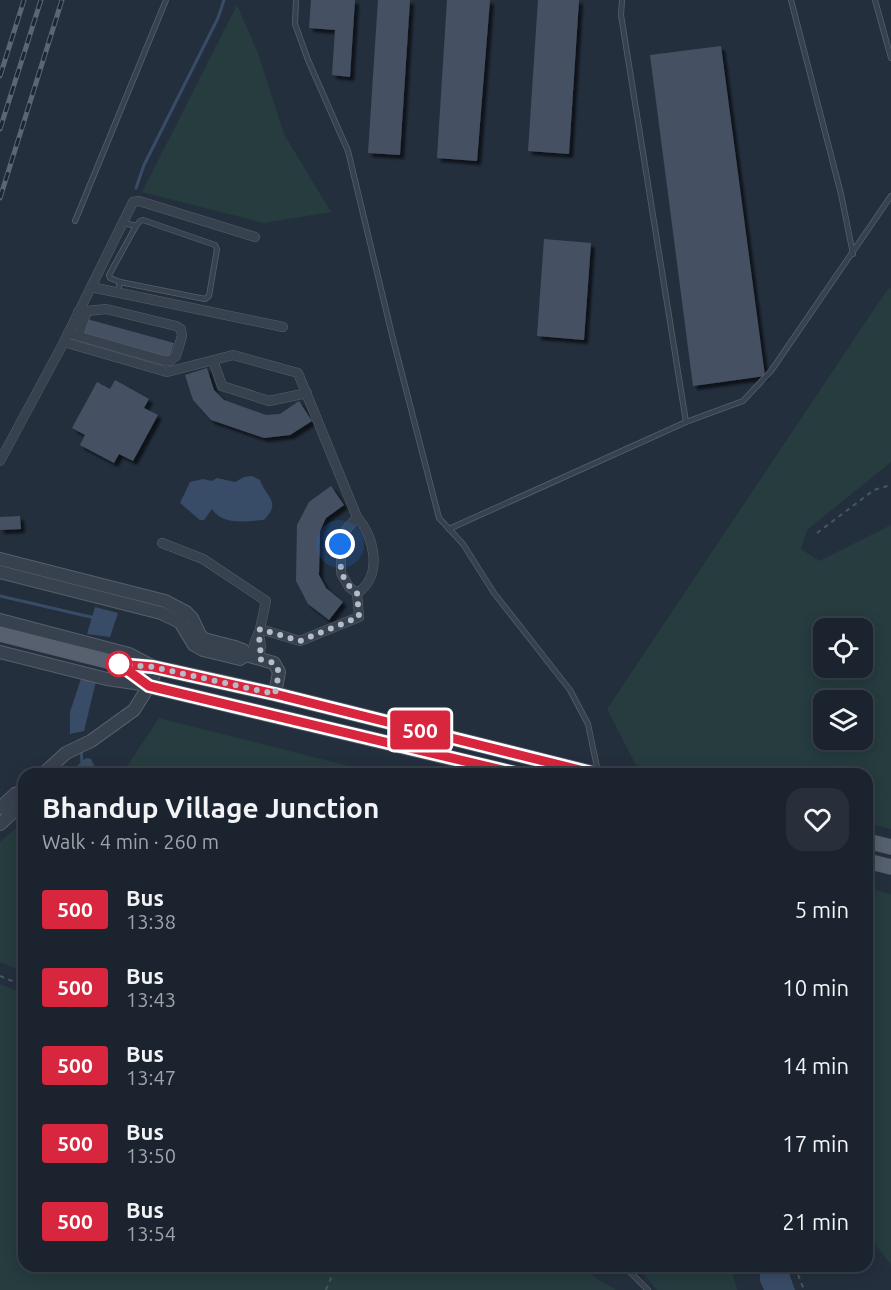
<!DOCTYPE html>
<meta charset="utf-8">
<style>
body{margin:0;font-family:Ubuntu,sans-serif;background:#282f3a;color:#f1f3f6;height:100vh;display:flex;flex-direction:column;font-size:22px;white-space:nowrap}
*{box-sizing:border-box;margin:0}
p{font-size:20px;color:#a0a4aa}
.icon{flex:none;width:33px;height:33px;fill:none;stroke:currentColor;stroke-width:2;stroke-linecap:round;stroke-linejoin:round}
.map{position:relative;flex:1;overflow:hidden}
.side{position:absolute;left:18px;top:768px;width:855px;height:504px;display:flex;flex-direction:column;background:#1b232e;border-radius:18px;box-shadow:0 3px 15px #0003,0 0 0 2px #39404a}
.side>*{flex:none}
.badge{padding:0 12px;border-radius:4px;font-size:21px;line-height:39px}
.controls{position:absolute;left:813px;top:618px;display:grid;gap:12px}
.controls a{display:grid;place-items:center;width:60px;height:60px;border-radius:12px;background:#1b232e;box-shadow:0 3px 15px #0003,0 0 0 2px #39404a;font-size:30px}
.you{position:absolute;width:30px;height:30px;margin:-15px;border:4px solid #fff;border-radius:50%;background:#1a73e8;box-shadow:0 0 0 9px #1a73e833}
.map>.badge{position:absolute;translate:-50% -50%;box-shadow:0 0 0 3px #fff}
.round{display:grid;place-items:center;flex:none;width:63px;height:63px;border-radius:18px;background:#282f3a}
.overview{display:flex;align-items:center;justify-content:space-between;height:102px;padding:0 24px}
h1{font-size:28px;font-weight:700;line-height:45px}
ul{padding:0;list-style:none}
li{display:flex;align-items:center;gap:18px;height:78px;padding:0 24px}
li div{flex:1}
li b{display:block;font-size:22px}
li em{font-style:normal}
li .badge{min-width:66px;font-weight:700;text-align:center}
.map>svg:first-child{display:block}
.green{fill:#263c3f;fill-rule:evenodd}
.water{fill:#394c67}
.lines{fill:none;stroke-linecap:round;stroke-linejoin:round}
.stream{stroke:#394c67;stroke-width:3}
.building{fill:#455162;filter:url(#shadow)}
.service-casing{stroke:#565f6c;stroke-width:6}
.minor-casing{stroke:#565f6c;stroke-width:10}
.tertiary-casing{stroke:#565f6c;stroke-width:14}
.primary-casing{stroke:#414a57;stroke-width:16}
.path{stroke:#44595c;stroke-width:2;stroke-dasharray:4.5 4.5;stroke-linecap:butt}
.service{stroke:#38414e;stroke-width:4.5}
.minor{stroke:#38414e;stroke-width:9}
.tertiary{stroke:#38414e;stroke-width:12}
.primary{stroke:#56606e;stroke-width:15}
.rail-casing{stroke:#5a6575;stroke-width:5}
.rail{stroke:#1d2633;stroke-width:3;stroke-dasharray:9;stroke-linecap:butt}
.line-casing{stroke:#fff;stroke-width:14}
.line{stroke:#d7263d;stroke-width:9}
.walk{stroke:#b4bcc9;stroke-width:6;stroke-dasharray:0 10.8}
.stop-dot{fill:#fff;stroke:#d7263d;stroke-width:3}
</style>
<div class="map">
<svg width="891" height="1290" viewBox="0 0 891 1290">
<defs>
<filter id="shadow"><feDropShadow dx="4" dy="4" stdDeviation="1.5" flood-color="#0009"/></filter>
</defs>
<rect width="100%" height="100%" fill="#242f3e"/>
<g class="green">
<path d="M237 5 258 53 284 134 331 212 264 223 142 192Z"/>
<path d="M889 287 891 289V462L807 530 801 549 819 561 891 525V829L867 823V774H667L637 767 607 709ZM824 628H862V668H824ZM824 700H862V740H824Z"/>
<path d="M159 718 381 774H127L125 769Z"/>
<path d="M24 821V972L0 962V842Z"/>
<path d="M867 888 891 894V1265L867 1234Z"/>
<path d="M0 984 24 994V1266H576L616 1290H0Z"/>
<path d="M637 1266H731L737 1290H657Z"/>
</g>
<g class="water">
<path d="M244 477 252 476 260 480C266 498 282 501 264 520 247 521 223 526 212 509L204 520H200L180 503 190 482 203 479 212 481 217 478 235 482Z"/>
<path d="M95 607 118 613 110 637 87 634Z"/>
<path d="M84 670 98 673 84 731 70 734V712Z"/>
<path d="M86 758 91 759 98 774H68Z"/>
<path d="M760 1266H790V1276L795 1290H764L760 1281Z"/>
</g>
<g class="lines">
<g class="stream">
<path d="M136 188 144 165 218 18 224 0"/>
<path d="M0 596 95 618"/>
<path d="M81 748 82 763"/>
</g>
</g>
<g class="building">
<path d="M311 0H355L350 77 332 75 335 30 309 28Z"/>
<path d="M378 0H410L400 155 368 153Z"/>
<path d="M447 0H490L477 161 437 158Z"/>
<path d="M538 0H579L569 154 528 151Z"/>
<path d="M721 46 765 376 693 386 650 55Z"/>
<path d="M544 239 591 243 584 340 537 336Z"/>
<path d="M87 319 174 343 170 358 83 334Z"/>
<path d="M207 368 214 390 224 400 266 415 280 414 299 401 312 421 290 435 264 438 211 420 193 400 185 375Z"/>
<path d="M115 380 149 399 144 408 158 415 133 461 119 454 114 463 80 445 85 435 72 428 97 382 110 389Z"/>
<path d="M331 486 344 505 326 518 320 531 319 575 326 588 343 602 329 620 308 604 296 581 297 525 309 502Z"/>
<path d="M20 516 21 529 0 530V517Z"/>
</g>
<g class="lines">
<g class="service-casing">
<g id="service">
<path d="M296 0 295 24 308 60 348 151 392 335 439 518 463 544 494 593 570 690 588 724 598 772"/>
<path d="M622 0 621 15 686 422"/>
<path d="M791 0 841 194 853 254"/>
<path d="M875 0 891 58"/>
<path d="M75 221 166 0"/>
<path d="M120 282 110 278 109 275 136 226"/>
<path d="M118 292 120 282 205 299 209 296 217 249 215 245 143 220 140 221 136 226 124 223"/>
<path d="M449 529 686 422 743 401 771 371 891 196"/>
<path d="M624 1266 648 1290"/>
</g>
</g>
<g class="minor-casing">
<g id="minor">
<path d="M91 287 283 327"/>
<path d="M68 333 162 360 170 361 176 356 182 336 181 329 176 326 106 309 78 312"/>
<path d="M78 336 87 311"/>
<path d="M64 342 167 372 233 355 298 373 357 517C375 537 383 577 357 593"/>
<path d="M213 360 222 386 269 401 307 393"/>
<path d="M0 461 64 342 133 202 139 201 255 237"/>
<path d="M162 543 203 559 266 601 260 629"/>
<path d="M259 635 261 646 259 659"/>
<path d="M252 657 254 644 260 629 300 641 359 617 357 593 349 587 341 573V544L344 532 357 517"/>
</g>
</g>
<g class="tertiary-casing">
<g id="tertiary">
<path d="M0 559 165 601 186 612 192 618 200 635 204 639 235 647 243 650 246 655 274 663 279 672 275 694"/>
<path d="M0 572 161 613 180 622 194 645 203 650 240 659 246 655"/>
<path d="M0 620 129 654 150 665"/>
<path d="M0 652 107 679 148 685"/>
<path d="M43 774 66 753 91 741 134 710 149 686 157 668"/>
<path d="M0 808 15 794 24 791"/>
<path d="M0 824 23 803 24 798"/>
</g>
</g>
<g class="primary-casing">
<g id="primary">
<path d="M0 634 119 664 153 667 275 694 596 774"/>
<path d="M121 666 149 686 518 774"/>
<path d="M867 841 891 847"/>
<path d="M867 861 891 867"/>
</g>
</g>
<g class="path">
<path d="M817 533 874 490 891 485"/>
<path d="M0 976 24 986"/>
<path d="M797 1266V1272L804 1290"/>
<path d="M326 1290 336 1266"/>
</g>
<use href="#service" class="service"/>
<use href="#minor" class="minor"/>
<use href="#tertiary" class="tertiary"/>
<use href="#primary" class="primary"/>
<g class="rail-casing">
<g id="rail">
<path d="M0 76 24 0"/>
<path d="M0 129 41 0"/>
<path d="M0 198 62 0"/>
</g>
</g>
<use href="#rail" class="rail"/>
</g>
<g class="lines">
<g class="line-casing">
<path id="line" d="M519 774 149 686 119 664 153 667 275 694 596 774"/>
</g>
<use href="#line" class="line"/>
<path class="walk" d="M119 664 153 667 275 694 279 672 274 663 259 659 261 646 258 635 260 629 300 641 359 617 357 593C339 580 340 565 340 544"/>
</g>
<circle class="stop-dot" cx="119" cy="664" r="12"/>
</svg>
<div class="controls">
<a><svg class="icon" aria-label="locate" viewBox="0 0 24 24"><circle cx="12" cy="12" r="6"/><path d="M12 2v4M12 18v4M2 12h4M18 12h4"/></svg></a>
<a><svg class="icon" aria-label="layers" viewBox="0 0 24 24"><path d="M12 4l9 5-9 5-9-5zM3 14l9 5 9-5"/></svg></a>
</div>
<div class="you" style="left:340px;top:544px"></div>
<b class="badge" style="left:420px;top:730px;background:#d7263d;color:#fff">500</b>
<section class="side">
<div class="overview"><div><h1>Bhandup Village Junction</h1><p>Walk · 4 min · 260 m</p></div><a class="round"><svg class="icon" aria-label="heart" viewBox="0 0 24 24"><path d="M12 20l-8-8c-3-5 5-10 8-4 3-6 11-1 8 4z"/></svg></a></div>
<ul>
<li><span class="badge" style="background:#d7263d;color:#fff">500</span><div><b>Bus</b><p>13:38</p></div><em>5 min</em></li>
<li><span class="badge" style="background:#d7263d;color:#fff">500</span><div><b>Bus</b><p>13:43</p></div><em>10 min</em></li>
<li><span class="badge" style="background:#d7263d;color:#fff">500</span><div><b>Bus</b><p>13:47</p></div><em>14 min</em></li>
<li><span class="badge" style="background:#d7263d;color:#fff">500</span><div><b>Bus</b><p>13:50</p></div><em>17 min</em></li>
<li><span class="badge" style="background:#d7263d;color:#fff">500</span><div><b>Bus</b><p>13:54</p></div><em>21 min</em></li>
</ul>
</section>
</div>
